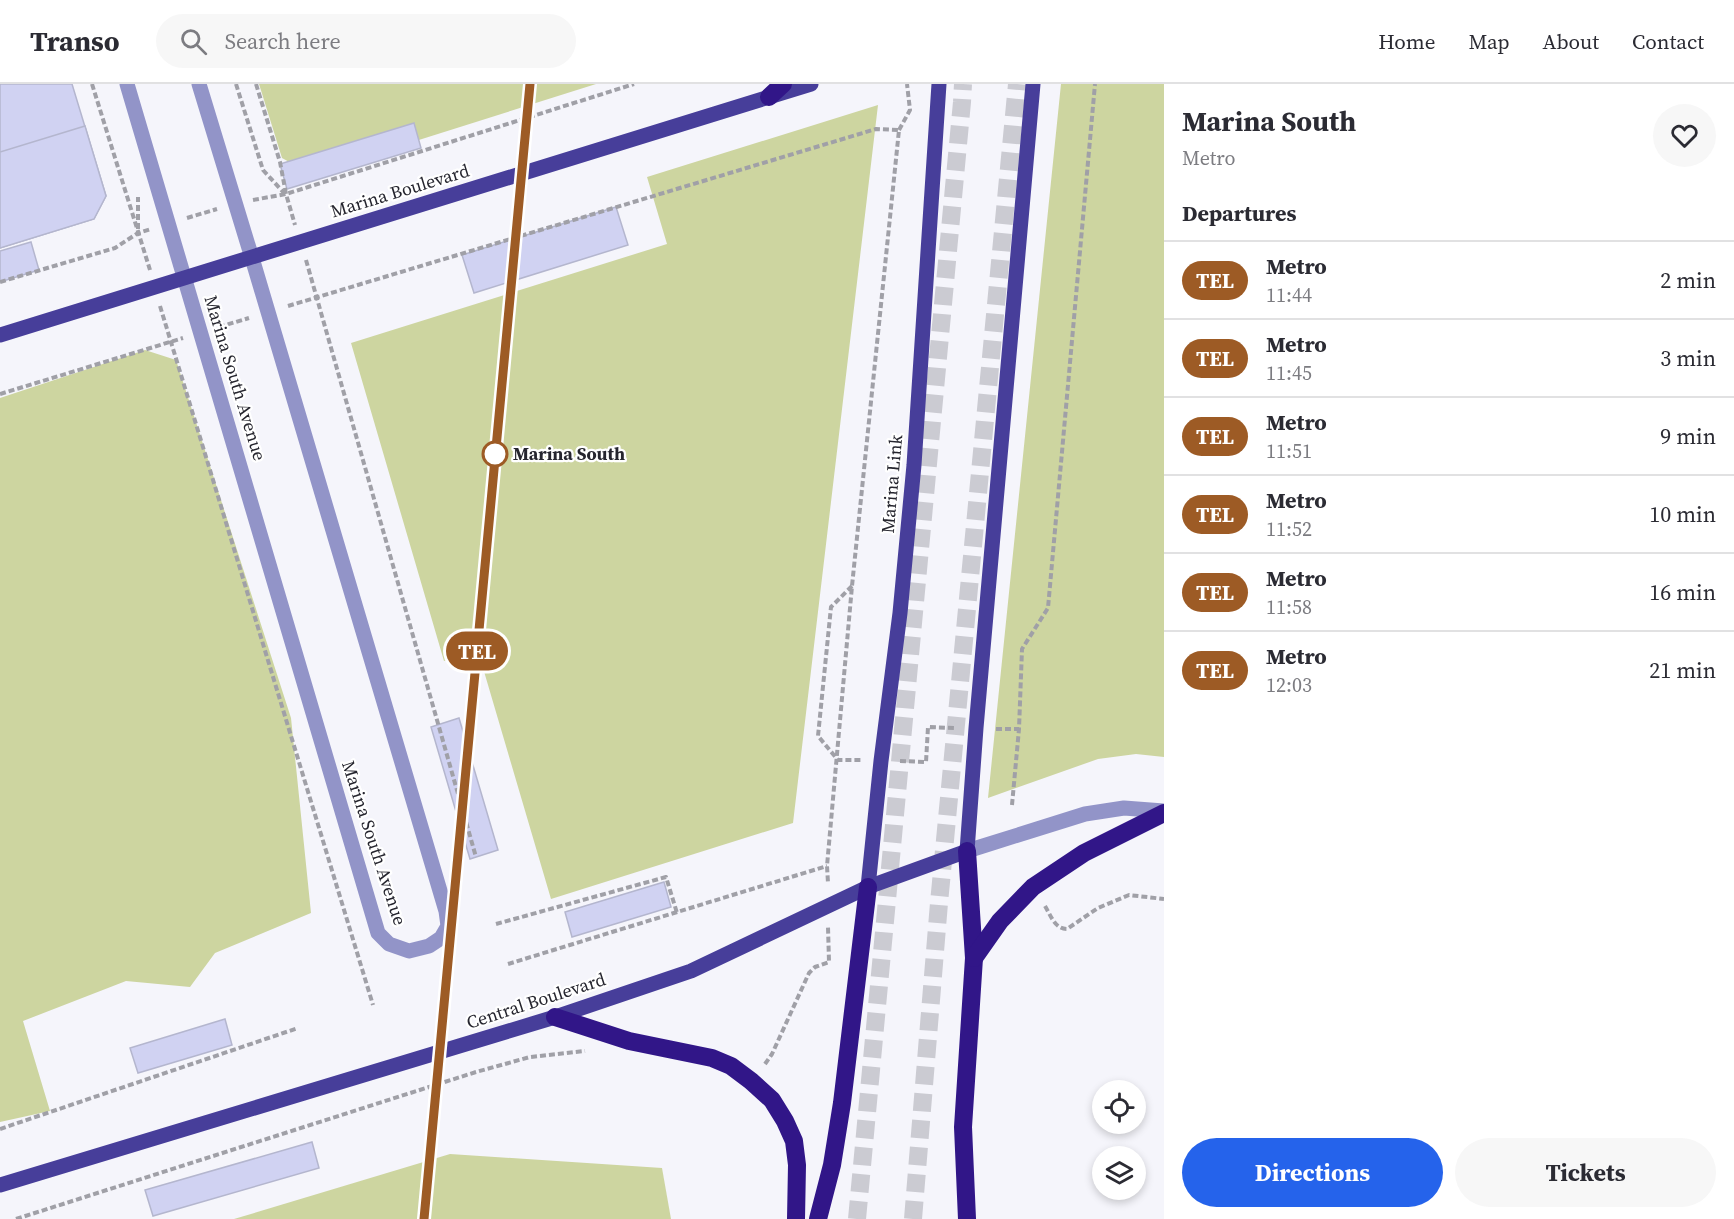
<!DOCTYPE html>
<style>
body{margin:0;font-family:"Source Serif 4",serif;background:#f7f7f7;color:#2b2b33;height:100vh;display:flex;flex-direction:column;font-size:22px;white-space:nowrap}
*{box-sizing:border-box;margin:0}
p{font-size:20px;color:#7c7c81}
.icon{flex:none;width:33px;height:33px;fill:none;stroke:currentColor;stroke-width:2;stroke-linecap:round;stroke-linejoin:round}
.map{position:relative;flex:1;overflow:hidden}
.drawer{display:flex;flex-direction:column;background:#fff;width:570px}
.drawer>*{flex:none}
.badge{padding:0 12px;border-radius:20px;font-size:21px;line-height:39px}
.buttons{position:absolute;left:1092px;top:996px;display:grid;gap:12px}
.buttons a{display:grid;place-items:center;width:54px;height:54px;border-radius:50%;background:#fff;box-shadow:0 3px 9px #0003;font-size:30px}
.map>.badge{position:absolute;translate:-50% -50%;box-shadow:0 0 0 3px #fff}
h2{padding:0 18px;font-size:22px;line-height:54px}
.round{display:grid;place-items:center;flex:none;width:63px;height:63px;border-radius:32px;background:#f7f7f7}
.overview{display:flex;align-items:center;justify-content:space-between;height:102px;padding:0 18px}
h1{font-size:28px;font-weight:700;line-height:45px}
.action{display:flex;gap:12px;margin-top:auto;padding:12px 18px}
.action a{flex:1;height:69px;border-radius:36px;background:#2563eb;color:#fff;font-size:24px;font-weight:700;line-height:69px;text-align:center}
.action a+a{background:#f7f7f7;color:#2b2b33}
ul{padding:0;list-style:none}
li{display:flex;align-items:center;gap:18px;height:78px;padding:0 18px;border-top:2px solid #e1e1e2}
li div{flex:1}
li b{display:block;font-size:22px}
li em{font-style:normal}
li .badge{min-width:66px;font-weight:700;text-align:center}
header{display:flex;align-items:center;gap:36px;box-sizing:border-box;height:84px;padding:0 30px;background:#fff;border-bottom:2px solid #e1e1e2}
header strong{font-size:28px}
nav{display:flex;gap:33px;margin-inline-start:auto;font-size:21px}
.search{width:420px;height:54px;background:#f7f7f7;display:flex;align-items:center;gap:15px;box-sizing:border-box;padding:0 21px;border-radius:33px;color:#7c7c81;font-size:22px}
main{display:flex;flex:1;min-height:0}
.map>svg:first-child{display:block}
.green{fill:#cdd5a0}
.building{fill:#d0d2f2;stroke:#b4b6ce;stroke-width:1.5}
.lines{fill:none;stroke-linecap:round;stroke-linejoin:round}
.motorway-tunnel{stroke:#cbcbd2;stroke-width:18;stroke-dasharray:18 9;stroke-linecap:butt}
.path{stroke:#a0a0a7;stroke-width:4;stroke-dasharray:6 3;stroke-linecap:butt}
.tertiary{stroke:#9294c8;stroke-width:15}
.primary{stroke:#473e9a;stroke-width:15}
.motorway{stroke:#311688;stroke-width:18}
.line-casing{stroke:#fff;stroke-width:14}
.line{stroke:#9d5b25;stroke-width:9}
.stop-dot{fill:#fff;stroke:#9d5b25;stroke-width:3}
.labels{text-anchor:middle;stroke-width:4.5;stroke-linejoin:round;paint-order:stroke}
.street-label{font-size:18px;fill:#25252e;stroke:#fff}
.stop-label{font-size:18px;font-weight:bold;fill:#25252e;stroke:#fff;text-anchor:start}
</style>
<header>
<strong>Transo</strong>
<div class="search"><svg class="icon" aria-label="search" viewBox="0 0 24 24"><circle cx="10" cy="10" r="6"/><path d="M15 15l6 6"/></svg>Search here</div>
<nav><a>Home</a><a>Map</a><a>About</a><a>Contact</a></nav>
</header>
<main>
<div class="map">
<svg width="1164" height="1135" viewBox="0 0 1164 1135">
<rect width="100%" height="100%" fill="#f5f5fb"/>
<g class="green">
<path d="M259 0H596L311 90 282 74Z"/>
<path d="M1061 0H1164V673L1136 670 1098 675 988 714Z"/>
<path d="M878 21 793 739 551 815 478 567 444 577 351 259 667 160 647 93Z"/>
<path d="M145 266 176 276 291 634 311 829 215 869 190 903 126 897 23 937 50 1027 0 1038V314Z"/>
<path d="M450 1070 662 1084 671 1135H234Z"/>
</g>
<g class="building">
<path d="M0 0H72L106 112 94 135 0 164Z"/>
<path d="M414 39 421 64 287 105 280 80Z"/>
<path d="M85 42 106 112 94 135 0 164V68Z"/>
<path d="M616 123 628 161 474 209 462 171Z"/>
<path d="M31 158 39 186 0 198V167Z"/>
<path d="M459 634 498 766 470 775 431 643Z"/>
<path d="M664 798 671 823 572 853 565 828Z"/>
<path d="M225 935 232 961 138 989 130 964Z"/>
<path d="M312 1058 319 1084 153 1132 145 1106Z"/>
</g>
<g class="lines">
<g class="motorway-tunnel">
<path d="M857 1135 962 18 963 0"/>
<path d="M913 1135 939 819 1017 0"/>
</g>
<g class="path">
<path d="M92 0 150 186"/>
<path d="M236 0 263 86 285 110"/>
<path d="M256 0 280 78 286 110 295 141"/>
<path d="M899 46 910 26 907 0"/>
<path d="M253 116 286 110 634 0"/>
<path d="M187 134 217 125"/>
<path d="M138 145V113"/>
<path d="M306 176 476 773"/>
<path d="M0 198 115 164 138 149 151 145"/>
<path d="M160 222 373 921"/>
<path d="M288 222 876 45 899 46 852 502 827 782 828 799"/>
<path d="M219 243 249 234"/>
<path d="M0 310 183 254"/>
<path d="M852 502 831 523 818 652 838 676H863"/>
<path d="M996 645H1019"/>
<path d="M900 677 926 678 928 643 955 644"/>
<path d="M1012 721 1019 645 1022 565 1048 524 1095 0"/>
<path d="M1045 822C1051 832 1055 845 1067 845L1098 824 1129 811 1164 815"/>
<path d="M496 840 666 793 677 829"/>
<path d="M508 880 827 782"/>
<path d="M765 980 772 970 809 889 815 883 829 878 828 843"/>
<path d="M0 1045 298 944"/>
<path d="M16 1135 476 988 530 973 585 967"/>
</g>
<g class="tertiary">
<path d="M127 0 378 849 389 860 409 867 429 862 441 854 448 842 446 827 252 174 199 0"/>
<path d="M967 767 1085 730 1124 724 1164 727"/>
</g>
<g class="primary">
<path d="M0 251 811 0"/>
<path d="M868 803 881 677 900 529 914 381 939 0"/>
<path d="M0 1101 555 933 691 887 868 803 967 767 976 644 1033 0"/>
</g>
<g class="motorway">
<path d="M769 13 783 0"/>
<path d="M967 767 974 874 963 1043 967 1135"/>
<path d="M974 874 1000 837 1033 803 1084 769 1164 729"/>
<path d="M555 933 629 957 712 974 731 982 751 997 772 1016 785 1037 794 1057 797 1081 796 1135"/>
<path d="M818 1135 832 1081 842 1019 868 803"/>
</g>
</g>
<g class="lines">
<g class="line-casing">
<path id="line" d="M424 1135 530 0"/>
</g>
<use href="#line" class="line"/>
</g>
<circle class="stop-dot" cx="495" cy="370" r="12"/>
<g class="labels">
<g class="street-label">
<text transform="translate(400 107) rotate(-17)" y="6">Marina Boulevard</text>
<text transform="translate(235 294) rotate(73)" y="6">Marina South Avenue</text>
<text transform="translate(892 400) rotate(-85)" y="6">Marina Link</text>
<text transform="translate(374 759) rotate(72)" y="6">Marina South Avenue</text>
<text transform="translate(536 917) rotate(-18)" y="6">Central Boulevard</text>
</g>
<g class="stop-label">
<text x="513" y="376">Marina South</text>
</g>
</g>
</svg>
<div class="buttons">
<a><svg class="icon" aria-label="locate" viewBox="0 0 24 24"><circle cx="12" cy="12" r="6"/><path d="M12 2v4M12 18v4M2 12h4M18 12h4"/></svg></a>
<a><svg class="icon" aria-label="layers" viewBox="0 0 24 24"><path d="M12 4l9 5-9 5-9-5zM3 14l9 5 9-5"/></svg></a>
</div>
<b class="badge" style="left:477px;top:567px;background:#9d5b25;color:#fff">TEL</b>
</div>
<section class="drawer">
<div class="overview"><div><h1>Marina South</h1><p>Metro</p></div><a class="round"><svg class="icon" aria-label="heart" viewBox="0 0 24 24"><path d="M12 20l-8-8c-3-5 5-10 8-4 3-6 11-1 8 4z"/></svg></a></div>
<h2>Departures</h2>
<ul>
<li><span class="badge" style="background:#9d5b25;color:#fff">TEL</span><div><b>Metro</b><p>11:44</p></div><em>2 min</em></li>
<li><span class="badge" style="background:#9d5b25;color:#fff">TEL</span><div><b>Metro</b><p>11:45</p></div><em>3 min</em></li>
<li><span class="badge" style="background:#9d5b25;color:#fff">TEL</span><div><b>Metro</b><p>11:51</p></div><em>9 min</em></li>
<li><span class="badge" style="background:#9d5b25;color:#fff">TEL</span><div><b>Metro</b><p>11:52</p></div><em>10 min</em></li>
<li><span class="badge" style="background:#9d5b25;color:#fff">TEL</span><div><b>Metro</b><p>11:58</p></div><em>16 min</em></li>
<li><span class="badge" style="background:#9d5b25;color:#fff">TEL</span><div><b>Metro</b><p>12:03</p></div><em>21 min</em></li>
</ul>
<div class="action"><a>Directions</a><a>Tickets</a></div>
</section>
</main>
